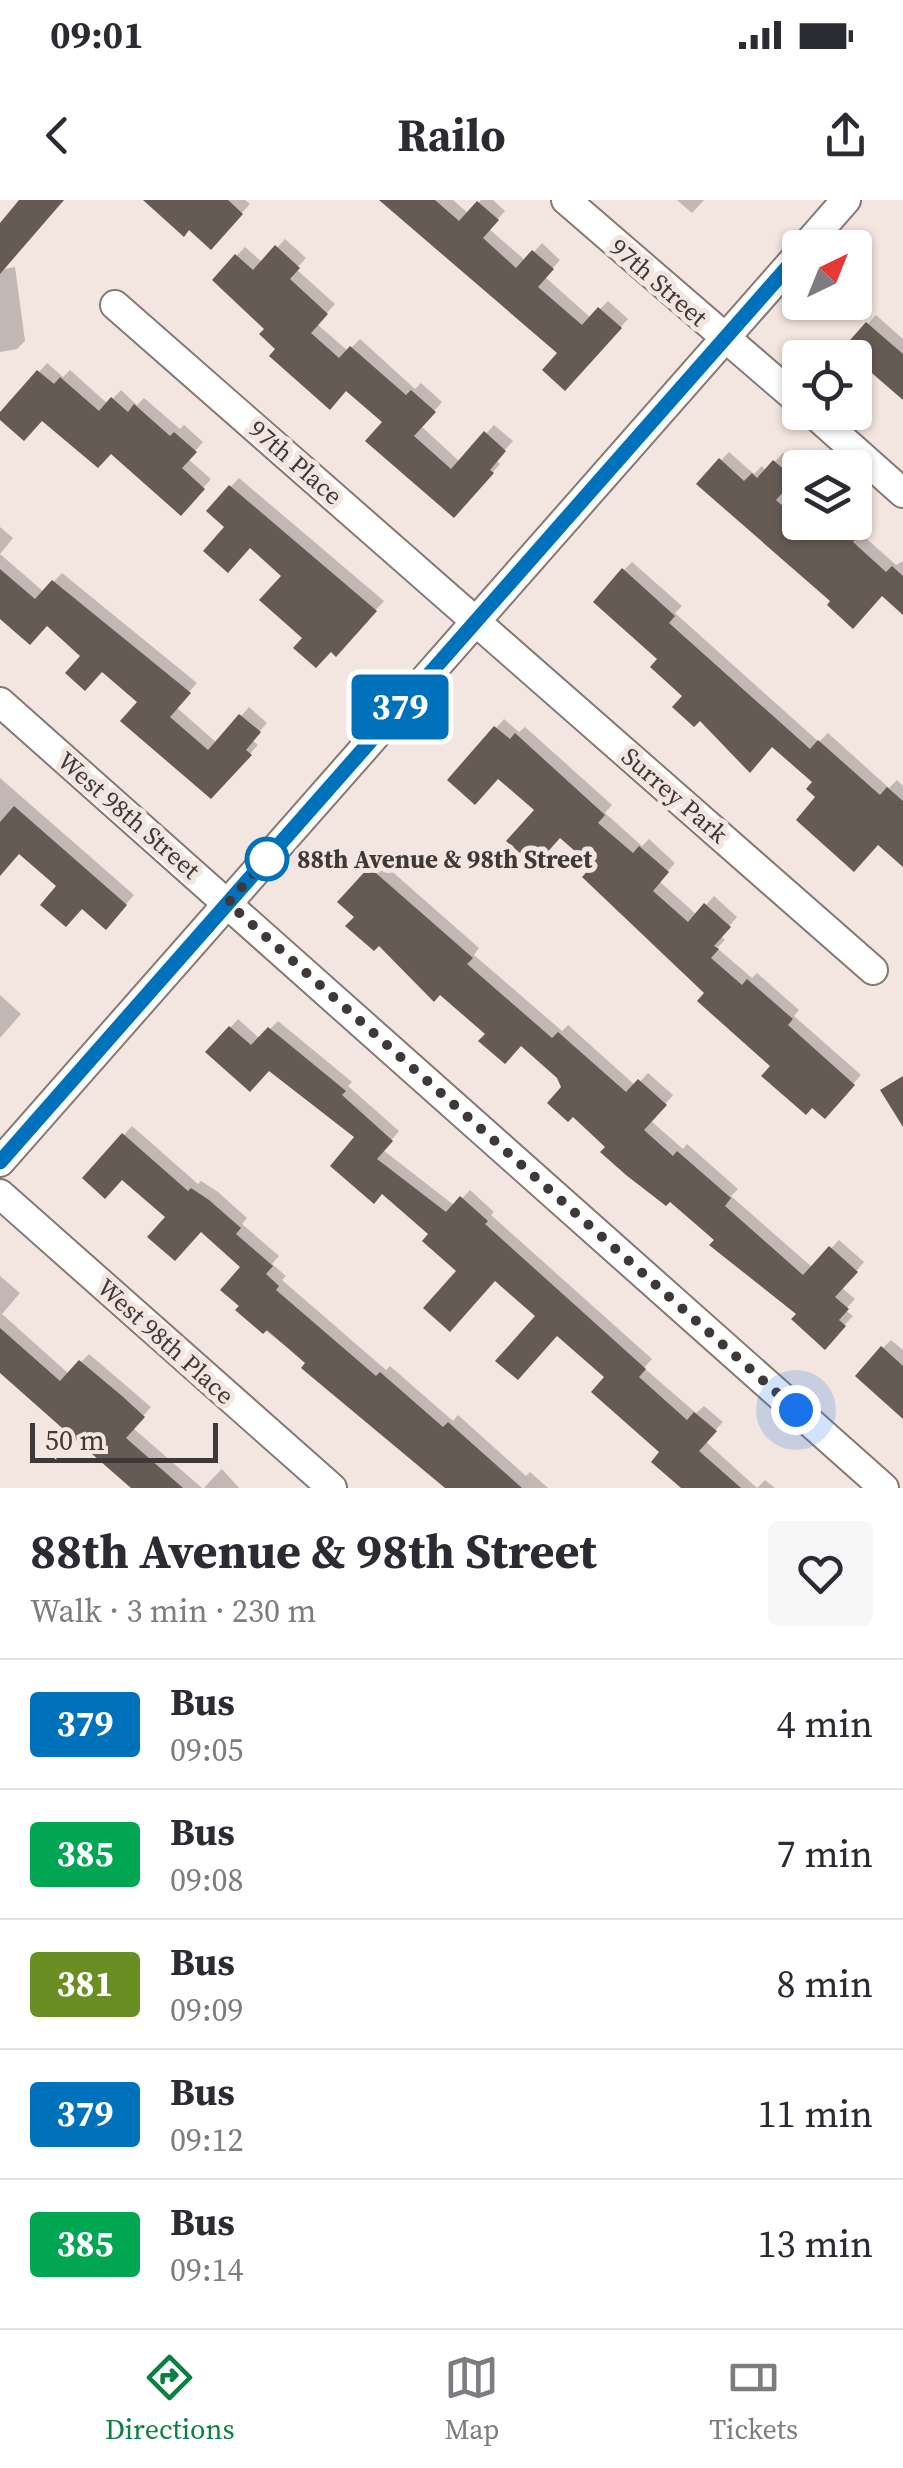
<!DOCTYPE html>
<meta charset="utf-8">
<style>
body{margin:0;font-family:"Source Serif 4",serif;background:#f7f7f7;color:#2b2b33;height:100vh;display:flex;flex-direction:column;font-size:38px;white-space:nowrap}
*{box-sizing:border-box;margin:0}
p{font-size:32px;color:#7c7c81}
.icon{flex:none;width:55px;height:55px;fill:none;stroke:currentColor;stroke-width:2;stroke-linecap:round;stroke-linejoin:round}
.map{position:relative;height:1288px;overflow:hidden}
.details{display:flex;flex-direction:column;background:#fff;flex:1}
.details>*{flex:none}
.badge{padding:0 20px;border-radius:8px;font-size:35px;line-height:65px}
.needle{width:65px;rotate:43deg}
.buttons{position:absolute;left:782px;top:30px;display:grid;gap:20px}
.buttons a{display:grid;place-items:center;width:90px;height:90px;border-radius:10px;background:#fff;box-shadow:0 2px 8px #0004;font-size:50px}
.scale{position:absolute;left:30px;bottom:25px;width:188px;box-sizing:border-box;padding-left:10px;border:5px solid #3e3836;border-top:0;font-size:28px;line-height:35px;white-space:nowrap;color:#3e3836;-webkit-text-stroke:8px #f3e5df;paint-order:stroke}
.you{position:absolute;width:50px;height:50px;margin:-25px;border:8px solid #fff;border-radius:50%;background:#1a73e8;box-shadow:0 0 0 15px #1a73e833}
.map>.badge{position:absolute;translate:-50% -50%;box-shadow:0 0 0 5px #fff}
.round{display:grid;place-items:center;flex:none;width:105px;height:105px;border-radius:10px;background:#f7f7f7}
.overview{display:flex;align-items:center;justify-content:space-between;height:170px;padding:0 30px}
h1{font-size:48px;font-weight:700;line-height:75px}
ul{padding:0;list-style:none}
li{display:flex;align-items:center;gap:30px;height:130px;padding:0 30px;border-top:2px solid #e1e1e2}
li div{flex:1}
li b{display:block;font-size:38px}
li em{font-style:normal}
li .badge{min-width:110px;font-weight:700;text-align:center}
.status{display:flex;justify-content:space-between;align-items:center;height:70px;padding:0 50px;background:#fff;direction:ltr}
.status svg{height:28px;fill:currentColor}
header{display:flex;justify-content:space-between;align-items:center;height:130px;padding:0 30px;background:#fff;font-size:45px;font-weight:700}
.tabs{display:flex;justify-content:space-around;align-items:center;height:140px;border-top:2px solid #e1e1e2;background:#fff;font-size:28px;color:#7c7c81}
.tabs a{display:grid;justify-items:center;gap:5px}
.tabs .selected{color:#0b8043}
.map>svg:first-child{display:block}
.shadow{fill:#0003}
.building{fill:#665b54}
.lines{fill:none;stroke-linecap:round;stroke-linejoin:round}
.minor-casing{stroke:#857974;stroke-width:32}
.minor{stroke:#fff;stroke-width:28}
.line-casing{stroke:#fff;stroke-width:22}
.line{stroke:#0072bc;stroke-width:15}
.walk{stroke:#3e3836;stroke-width:10;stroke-dasharray:0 18}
.stop-dot{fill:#fff;stroke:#0072bc;stroke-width:5}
.labels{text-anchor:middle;stroke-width:10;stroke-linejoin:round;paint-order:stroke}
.street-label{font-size:25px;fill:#3e3836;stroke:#f3e5df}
.stop-label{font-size:25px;font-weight:bold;fill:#3e3836;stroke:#f3e5df;text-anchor:start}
</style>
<div class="status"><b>09:01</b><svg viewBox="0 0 49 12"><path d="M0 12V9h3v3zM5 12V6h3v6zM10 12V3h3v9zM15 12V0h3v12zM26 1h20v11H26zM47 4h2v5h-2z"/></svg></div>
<header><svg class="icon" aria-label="back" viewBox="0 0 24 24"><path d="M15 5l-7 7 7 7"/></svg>Railo<svg class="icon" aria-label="share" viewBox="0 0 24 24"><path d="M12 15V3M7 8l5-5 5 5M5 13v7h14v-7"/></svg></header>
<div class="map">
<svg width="903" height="1288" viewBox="0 0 903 1288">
<rect width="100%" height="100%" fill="#f3e5df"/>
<g class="shadow">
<path d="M181 0H245L250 4 211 46Z"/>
<path d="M383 0H453L469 14 481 0H493L505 11 489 29 526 61 542 43 560 60 545 77 591 118 608 101 628 119 574 179 560 153Z"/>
<path d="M677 0H704L692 13Z"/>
<path d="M285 39 306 58 296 69 335 104 317 124 348 151 360 139 415 189 421 183 442 202 421 226 460 262 494 225 513 241 496 260 500 264 462 307 385 222 347 188 279 149 268 129 215 79 245 47 263 63Z"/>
<path d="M15 67 25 141 17 149 0 152V70Z"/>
<path d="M876 115 903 139V198L846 148Z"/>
<path d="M47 163 63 177 70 170 108 204 121 190 137 205 144 198 180 229 184 225 203 242 188 259 211 279 189 304 111 251 43 218 0 216Z"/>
<path d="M729 252 754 274 762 266 766 271 783 253 800 268 783 291 800 306V322L828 327 832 322H855V315L866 325 859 332 896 365 903 361V404L883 393 834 401 699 284Z"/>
<path d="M239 278 384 401 344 445 305 437 284 376 209 310Z"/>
<path d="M0 327 13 338 0 354Z"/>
<path d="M0 354 44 392 62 373 197 483 176 507 217 543 249 507 267 523 252 540 258 545 210 596 140 502 47 423 0 414Z"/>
<path d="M632 362 682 406 675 413 819 542 828 533 889 588 897 580 903 586V663L819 597 815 582 773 544 686 496 661 459 624 370Z"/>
<path d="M504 519 519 532 525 527 612 605 605 613 642 646 649 639 675 663 659 681 697 715 714 696 737 717 721 736 725 740 717 748 752 778 757 773 799 810 794 816 861 875 833 907 774 866 595 665 537 610 498 576 450 580Z"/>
<path d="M0 578 134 695 114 718 59 686 19 651 0 666Z"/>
<path d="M379 660 479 748 474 755 562 831 568 825 636 886 648 873 673 895 651 921 683 949 687 944 738 989 731 996 813 1068 839 1040 864 1062 842 1088 855 1099 845 1110 853 1116 825 1146 799 1113 573 913 559 877 521 843 489 833 357 716 371 669Z"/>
<path d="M0 795 21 814 0 838Z"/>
<path d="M238 819 260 839 278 821 352 882 348 886 399 931 383 950 455 1006 470 990 494 1012 491 1015 652 1159 644 1168 696 1213 704 1206 723 1222 705 1241 757 1288 765 1280 775 1288H685L608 1177 496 1078 459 1070 431 1034 383 991 358 937 269 868 209 852Z"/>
<path d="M132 926 198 984 201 981 218 992 247 1018 242 1024 279 1056 272 1064 286 1076 282 1080 386 1170 390 1166 453 1221 458 1215 526 1276 530 1272 548 1288H446L308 1163 238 1110 243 1067 201 1029 168 1017 122 977 85 978Z"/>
<path d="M0 1076 20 1093 2 1114 69 1174 89 1154 151 1207 133 1228 202 1288H136L0 1170Z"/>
<path d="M891 1140 903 1150V1213L883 1148Z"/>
<path d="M222 1269 239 1288H204L214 1277Z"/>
</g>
<g class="building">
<path d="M19 0H64L0 74V23Z"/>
<path d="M143 0H228L243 14 211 50 189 30 184 37Z"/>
<path d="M379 0H435L459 21 477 1 499 20 483 38 516 68 532 50 554 69 538 87 582 125 598 107 622 128 565 191 542 170 557 153Z"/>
<path d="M275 45 300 68 290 79 328 114 311 133 339 158 350 146 406 195 411 190 436 212 414 236 451 269 484 231 506 251 490 270 494 273 454 318 365 241 382 222 346 191 330 210 269 156 275 149 259 134 264 129 212 80 235 54 253 70Z"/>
<path d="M866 122 903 154V200L843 148Z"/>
<path d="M37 170 54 184 60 177 99 211 111 197 128 212 134 204 170 236 174 232 197 252 182 268 205 289 181 316 111 254 98 268 42 221 24 241 0 220V212Z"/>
<path d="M719 258 744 281 752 273 757 278 773 260 795 279 776 300 800 322 818 334 829 322H846L859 334 853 342 886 372 892 366 903 376V415L882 396 853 429 827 405 830 401 696 284Z"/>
<path d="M229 285 377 411 336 457 331 452 316 468 293 448 302 438 259 400 281 376 250 348 228 373 203 351 224 327 206 311Z"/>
<path d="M622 368 675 416 669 423 810 549 818 540 880 595 887 587 903 601V667L878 645 854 672 796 620 815 597 806 589 812 582 772 547 750 573 700 521 694 527 672 507 682 496 650 467 657 459 593 402Z"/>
<path d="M0 369 35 399 52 380 191 493 170 517 208 550 239 514 261 532 246 550 252 555 211 599 120 521 137 502 102 472 85 491 65 473 80 456 47 426 30 445 0 419Z"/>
<path d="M494 526 510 539 515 533 605 615 598 623 633 653 639 646 669 672 653 691 688 722 704 703 731 727 714 746 719 749 711 758 742 785 747 779 793 819 788 825 855 885 825 919 812 908 806 915 761 876 770 866 697 801 704 793 582 677 592 666 560 638 535 666 506 641 534 610 498 579 475 605 447 580Z"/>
<path d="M14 606 127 705 106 730 82 709 66 727 40 705 56 686 19 654 0 676V622Z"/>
<path d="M369 667 473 758 467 764 552 838 558 832 626 892 638 879 667 905 644 930 673 956 677 951 731 998 725 1006 803 1075 829 1046 858 1072 835 1097 849 1109 839 1120 846 1126 825 1150 791 1119 796 1114 709 1045 714 1040 670 1002 666 1006 626 975 600 952 605 947 573 917 568 922 547 903 561 887 557 878 521 846 505 864 478 841 485 834 440 795 434 802 379 746 374 751 345 726 354 717 337 702Z"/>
<path d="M229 826 251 845 268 827 346 891 342 895 393 941 377 959 446 1012 460 996 488 1021 485 1024 646 1169 639 1177 687 1220 694 1212 717 1231 699 1251 741 1288H681L651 1262 659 1252 591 1192 604 1177 557 1136 518 1180 495 1161 535 1116 495 1081 450 1132 423 1108 456 1071 422 1041 428 1034 382 994 374 1004 330 966 354 937 269 871 250 892 205 852Z"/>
<path d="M903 876V927L880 890Z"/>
<path d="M122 933 188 991 191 988 209 1000 241 1028 236 1034 273 1066 266 1074 279 1086 276 1090 376 1176 380 1172 443 1227 448 1222 522 1288H445L301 1168 305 1163 267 1130 263 1134 235 1110 239 1106 220 1090 240 1067 201 1032 175 1061 147 1037 165 1017 122 980 105 999 82 978Z"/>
<path d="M0 1128 60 1181 79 1160 122 1196 145 1217 126 1238 183 1288H131L61 1227 0 1173Z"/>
<path d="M881 1146 903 1166V1219L855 1176Z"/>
</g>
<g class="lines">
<g class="minor-casing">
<g id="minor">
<path d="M566 0 800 202"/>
<path d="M804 48 846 0"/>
<path d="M115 105 873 770"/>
<path d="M812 212 903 293"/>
<path d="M0 502 884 1288"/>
<path d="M0 962 800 53"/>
<path d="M0 994 332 1288"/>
</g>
</g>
<use href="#minor" class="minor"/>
</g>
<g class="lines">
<g class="line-casing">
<path id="line" d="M0 962 800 53"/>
</g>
<use href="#line" class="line"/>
<path class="walk" d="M267 659 278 646 228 703 796 1210"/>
</g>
<circle class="stop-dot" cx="267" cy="659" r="20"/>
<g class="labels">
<g class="street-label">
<text transform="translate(659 82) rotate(41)" y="9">97th Street</text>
<text transform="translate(296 262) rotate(41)" y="9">97th Place</text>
<text transform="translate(675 595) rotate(41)" y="9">Surrey Park</text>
<text transform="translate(129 615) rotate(41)" y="9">West 98th Street</text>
<text transform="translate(166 1141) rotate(42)" y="9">West 98th Place</text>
</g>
<g class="stop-label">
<text x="297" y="668">88th Avenue &amp; 98th Street</text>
</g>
</g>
</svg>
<div class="buttons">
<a><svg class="needle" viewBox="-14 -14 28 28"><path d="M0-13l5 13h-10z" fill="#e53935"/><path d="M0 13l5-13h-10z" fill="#7c7c81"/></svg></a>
<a><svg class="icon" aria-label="locate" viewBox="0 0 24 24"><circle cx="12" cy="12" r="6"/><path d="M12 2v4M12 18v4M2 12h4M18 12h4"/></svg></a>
<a><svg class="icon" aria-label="layers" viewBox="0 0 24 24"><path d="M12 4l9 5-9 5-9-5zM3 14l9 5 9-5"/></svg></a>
</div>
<div class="scale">50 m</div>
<div class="you" style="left:796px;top:1210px"></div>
<b class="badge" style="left:400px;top:507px;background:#0072bc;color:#fff">379</b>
</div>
<section class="details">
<div class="overview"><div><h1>88th Avenue &amp; 98th Street</h1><p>Walk · 3 min · 230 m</p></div><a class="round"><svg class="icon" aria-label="heart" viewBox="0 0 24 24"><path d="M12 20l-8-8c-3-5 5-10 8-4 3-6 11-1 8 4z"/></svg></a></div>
<ul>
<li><span class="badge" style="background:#0072bc;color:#fff">379</span><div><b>Bus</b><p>09:05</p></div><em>4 min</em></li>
<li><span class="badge" style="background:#00a651;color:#fff">385</span><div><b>Bus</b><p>09:08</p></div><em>7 min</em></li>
<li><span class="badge" style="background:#6b8e23;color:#fff">381</span><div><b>Bus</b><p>09:09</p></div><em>8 min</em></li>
<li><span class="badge" style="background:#0072bc;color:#fff">379</span><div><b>Bus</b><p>09:12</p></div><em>11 min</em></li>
<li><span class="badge" style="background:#00a651;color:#fff">385</span><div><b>Bus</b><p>09:14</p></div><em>13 min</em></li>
</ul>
</section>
<nav class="tabs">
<a class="selected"><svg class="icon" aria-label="directions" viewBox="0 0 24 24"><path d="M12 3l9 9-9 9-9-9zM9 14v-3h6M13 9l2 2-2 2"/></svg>Directions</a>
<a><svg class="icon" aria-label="map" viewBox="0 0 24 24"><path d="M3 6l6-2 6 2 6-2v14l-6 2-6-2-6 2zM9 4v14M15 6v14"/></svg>Map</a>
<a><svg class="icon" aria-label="tickets" viewBox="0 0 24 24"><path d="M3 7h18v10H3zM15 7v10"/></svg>Tickets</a>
</nav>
